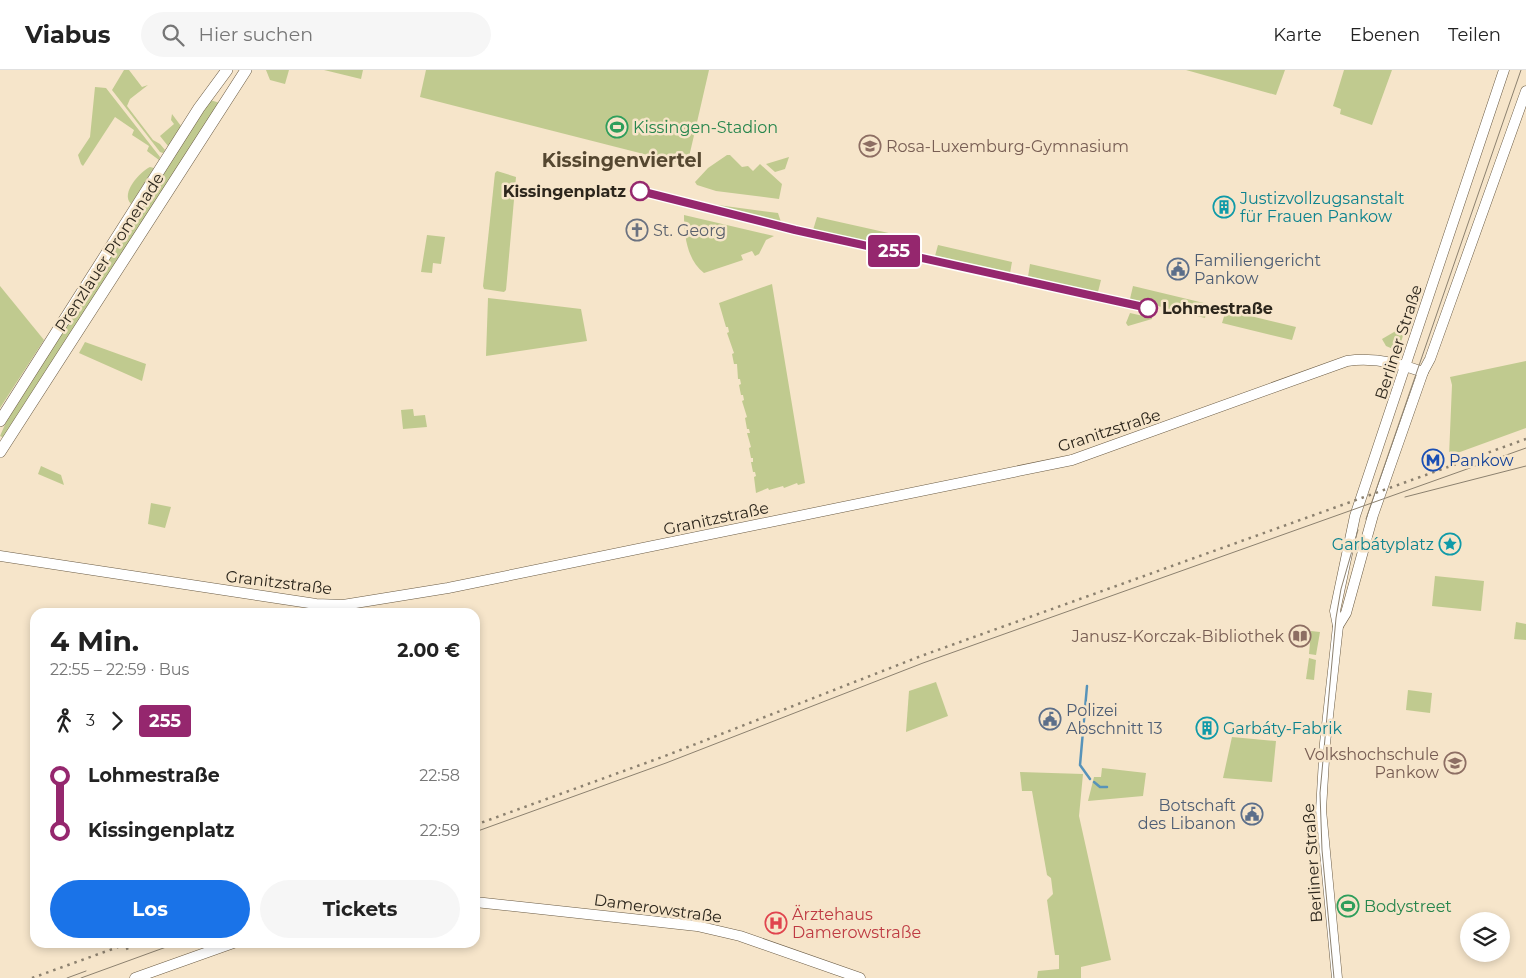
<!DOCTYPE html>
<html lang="de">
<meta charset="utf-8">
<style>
body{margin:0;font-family:Montserrat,sans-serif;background:#f6f6f6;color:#222;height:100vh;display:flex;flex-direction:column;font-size:19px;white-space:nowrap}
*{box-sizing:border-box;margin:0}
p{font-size:16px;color:#767676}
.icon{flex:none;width:28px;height:28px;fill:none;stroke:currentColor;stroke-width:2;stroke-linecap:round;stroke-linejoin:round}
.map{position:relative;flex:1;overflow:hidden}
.side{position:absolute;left:30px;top:538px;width:450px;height:340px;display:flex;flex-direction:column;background:#fff;border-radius:15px;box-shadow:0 2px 8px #0003}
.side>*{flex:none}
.badge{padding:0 10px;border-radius:4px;font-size:18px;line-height:32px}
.tools{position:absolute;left:1460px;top:842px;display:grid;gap:10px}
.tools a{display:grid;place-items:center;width:50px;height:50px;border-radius:50%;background:#fff;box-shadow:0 2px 8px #0003;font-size:25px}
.map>.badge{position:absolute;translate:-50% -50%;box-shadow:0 0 0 2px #fff}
.legs{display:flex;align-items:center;gap:8px;height:55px;padding:0 20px;font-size:16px}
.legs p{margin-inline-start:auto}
.summary{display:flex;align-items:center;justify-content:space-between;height:85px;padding:0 20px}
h1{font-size:28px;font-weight:700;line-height:38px}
.button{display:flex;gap:10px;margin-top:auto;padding:10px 20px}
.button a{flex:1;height:58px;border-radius:30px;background:#1a73e8;color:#fff;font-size:20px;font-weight:700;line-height:58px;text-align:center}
.button a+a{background:#f6f6f6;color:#222}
ul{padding:0 20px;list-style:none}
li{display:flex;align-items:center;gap:18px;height:55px;font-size:19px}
li i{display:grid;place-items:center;width:8px;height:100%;margin:0 6px;background:currentColor}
li i::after{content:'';width:12px;height:12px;margin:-6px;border:4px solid;border-radius:50%;background:#fff}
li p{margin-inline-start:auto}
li:first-child i{background:linear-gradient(#0000 50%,currentColor 0)}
li:last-child i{background:linear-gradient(currentColor 50%,#0000 0)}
header{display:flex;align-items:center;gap:30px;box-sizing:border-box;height:70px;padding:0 25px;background:#fff;border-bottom:1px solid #e0e0e0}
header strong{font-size:24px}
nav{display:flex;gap:28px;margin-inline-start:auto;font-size:18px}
.search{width:350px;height:45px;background:#f6f6f6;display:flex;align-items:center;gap:12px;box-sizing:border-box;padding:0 18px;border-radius:28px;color:#767676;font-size:19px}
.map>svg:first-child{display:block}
.green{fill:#c0ca8f}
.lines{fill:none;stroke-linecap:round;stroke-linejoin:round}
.stream{stroke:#5793b9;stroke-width:2.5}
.secondary-casing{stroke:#6a5b44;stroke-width:11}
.primary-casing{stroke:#6a5b44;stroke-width:12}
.secondary{stroke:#fff;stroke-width:10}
.primary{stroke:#fff;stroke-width:11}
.tram{stroke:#8c816f;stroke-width:1}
.rail{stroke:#8c816f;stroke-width:2.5;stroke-dasharray:2.5 5;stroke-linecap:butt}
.line-1-casing{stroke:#fff;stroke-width:11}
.line-1{stroke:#95276e;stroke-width:8}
.stop-1-dot{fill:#fff;stroke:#95276e;stroke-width:2.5}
.labels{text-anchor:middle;stroke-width:5;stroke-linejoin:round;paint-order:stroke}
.leisure-label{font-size:16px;fill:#27864d;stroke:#f6e5ca;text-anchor:start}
.education-label{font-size:16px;fill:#785e54;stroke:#f6e5ca;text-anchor:end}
.stop-label{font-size:16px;font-weight:bold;fill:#2c261c;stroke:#f6e5ca;text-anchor:end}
.culture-label{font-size:16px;fill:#0d838f;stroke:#f6e5ca;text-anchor:start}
.worship-label{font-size:16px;fill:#5b616d;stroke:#f6e5ca;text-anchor:start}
.street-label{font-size:16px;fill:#2c261c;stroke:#f6e5ca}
.service-label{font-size:16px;fill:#4e5e75;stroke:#f6e5ca;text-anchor:start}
.transit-label{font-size:16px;fill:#164399;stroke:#f6e5ca;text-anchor:start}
.health-label{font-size:16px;fill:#be3a42;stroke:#f6e5ca;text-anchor:start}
.quarter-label{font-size:19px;font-weight:bold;fill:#554730;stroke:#f6e5ca}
</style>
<header>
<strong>Viabus</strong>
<div class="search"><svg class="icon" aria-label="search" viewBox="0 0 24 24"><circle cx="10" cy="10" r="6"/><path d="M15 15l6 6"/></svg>Hier suchen</div>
<nav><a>Karte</a><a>Ebenen</a><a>Teilen</a></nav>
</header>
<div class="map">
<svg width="1526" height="908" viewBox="0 0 1526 908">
<rect width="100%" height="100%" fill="#f6e5ca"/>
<g class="green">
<path d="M124 0H129L142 17 148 15 130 29 127 36 153 70 160 74 165 80 163 83 160 82 112 20Z"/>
<path d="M266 0H289L285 14 270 10Z"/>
<path d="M324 0H363L361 9Z"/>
<path d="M426 0H709L689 87 683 94 420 27Z"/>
<path d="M1186 0H1285L1276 25Z"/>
<path d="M1344 0H1392L1372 55 1340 44 1341 39 1333 36Z"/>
<path d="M95 17 106 18 160 87 159 90 147 81 149 76 132 65 134 60 115 47 83 96 81 94 78 85 90 67Z"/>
<path d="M210 30 220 33 4 368 0 366 11 341Z"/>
<path d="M172 44 181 56 168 76 160 66 174 54 171 50Z"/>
<path d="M727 85H730L742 97 748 96 753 101 760 94 782 114 779 129 716 121 697 115 695 112 708 98Z"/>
<path d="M789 87 785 99 775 102 766 94Z"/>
<path d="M150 97 154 98 131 134C120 123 140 102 150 97Z"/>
<path d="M497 101 516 107 506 220 504 222 484 219 483 216 495 103Z"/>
<path d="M695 132 778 143 781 152 695 133Z"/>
<path d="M684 145 774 166 766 170 759 184 755 186 752 181 741 185 743 190 704 203C687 190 684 165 684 145Z"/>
<path d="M817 147 920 170 916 184 813 160Z"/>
<path d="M427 165 445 167 441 194 433 193 432 203 421 202Z"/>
<path d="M938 175 1012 192 1010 203 935 186Z"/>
<path d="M1030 194 1101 210 1098 222 1028 207Z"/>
<path d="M772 214 805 413 798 415 797 413 784 418 783 416 769 420 768 418 756 423 754 407 756 406 755 402H753L751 392H753V388H751L749 378 751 377 747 363H750L749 359H747L745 348 747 347 742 331 744 330 743 325H741L739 315 741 314 740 309H738L737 294H734L732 284 734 283 727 263 729 262 728 257H726L719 233Z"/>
<path d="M0 216 44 270 0 338Z"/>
<path d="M1133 216 1208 234 1205 248 1130 229Z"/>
<path d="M488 228 581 239 587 271 486 286Z"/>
<path d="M1226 240 1296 257 1292 270 1222 253Z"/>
<path d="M1130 243 1152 248V249L1128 256 1126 253Z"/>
<path d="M1406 255 1400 276 1393 279 1386 276 1382 269Z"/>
<path d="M85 272 146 294 142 311 79 283Z"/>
<path d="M1526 291V358L1449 386 1452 315 1450 307Z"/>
<path d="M413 339 414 346 425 345 427 357 403 359 401 340Z"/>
<path d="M41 396 61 405 64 415 38 404Z"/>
<path d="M151 433 171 437 165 458 148 454Z"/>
<path d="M1435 506 1484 511 1481 541 1432 536Z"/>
<path d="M1516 552 1526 554V570L1514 569Z"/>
<path d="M1311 561 1320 562 1316 585 1309 584Z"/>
<path d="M1309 588 1316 590 1314 610 1306 609Z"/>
<path d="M936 612 948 646 906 662 909 621Z"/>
<path d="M1408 620 1432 623 1430 643 1406 640Z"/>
<path d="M1232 667 1276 671 1272 712 1223 708Z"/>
<path d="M1102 698 1146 703 1143 726 1088 731 1094 707H1101Z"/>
<path d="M1020 702 1083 704 1079 746 1111 890 1081 897V908H1037L1038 901 1059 899V885H1055L1047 830 1053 824 1051 808 1047 805 1032 721H1022Z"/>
</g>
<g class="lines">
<g class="stream">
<path d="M1087 616 1080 695 1090 709"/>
<path d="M1094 712 1100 717H1107"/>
</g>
<g class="secondary-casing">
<g id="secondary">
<path d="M0 486 316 534 343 535 448 518 1072 390 1347 291C1373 287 1399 293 1423 302"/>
<path d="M1338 556 1346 543 1373 445 1423 302 1430 289 1526 21"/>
<path d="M475 832 697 856 740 866 860 908"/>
<path d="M135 908 236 872"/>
<path d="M1337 908 1321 740 1325 673 1338 556 1335 541 1355 446 1504 0"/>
</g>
</g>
<g class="primary-casing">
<g id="primary">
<path d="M0 351 199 38 227 0"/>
<path d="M0 382 246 0"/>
</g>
</g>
<use href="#secondary" class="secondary"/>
<use href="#primary" class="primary"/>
<g class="tram">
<path d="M1405 427 1526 396"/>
<path d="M1366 449 1521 0"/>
<path d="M475 762 666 693 923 593 1526 378"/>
<path d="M67 908 86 901"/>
<path d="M81 908 180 872"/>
<path d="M1334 908 1322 780 1320 723 1336 548 1341 519 1358 460"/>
</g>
<g class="rail">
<path d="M475 755 665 686 921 586 1526 369"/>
<path d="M126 879 145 872"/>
<path d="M32 908 132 872"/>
</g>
</g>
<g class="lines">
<g class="line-1-casing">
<path id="line-1" d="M640 121 795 160 1148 238"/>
</g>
<use href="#line-1" class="line-1"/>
</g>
<defs>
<g id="stadium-ring" transform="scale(1.125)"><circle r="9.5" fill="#f6e5ca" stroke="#2e9e5b" stroke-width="1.5"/><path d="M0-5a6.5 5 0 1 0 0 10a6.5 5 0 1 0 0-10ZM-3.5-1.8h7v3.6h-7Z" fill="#2e9e5b"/></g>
<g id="school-ring" transform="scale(1.125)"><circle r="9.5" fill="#f6e5ca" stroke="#8d6e63" stroke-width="1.5"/><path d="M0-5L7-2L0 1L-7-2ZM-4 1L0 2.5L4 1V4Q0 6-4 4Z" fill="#8d6e63"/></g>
<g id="building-ring" transform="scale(1.125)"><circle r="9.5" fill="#f6e5ca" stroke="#0f9aa8" stroke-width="1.5"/><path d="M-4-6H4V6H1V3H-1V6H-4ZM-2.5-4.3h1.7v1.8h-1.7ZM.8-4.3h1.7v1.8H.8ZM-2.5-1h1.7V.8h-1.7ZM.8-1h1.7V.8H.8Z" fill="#0f9aa8"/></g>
<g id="church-ring" transform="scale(1.125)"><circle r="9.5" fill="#f6e5ca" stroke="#6b7280" stroke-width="1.5"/><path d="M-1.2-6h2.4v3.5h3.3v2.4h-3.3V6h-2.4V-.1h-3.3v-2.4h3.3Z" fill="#6b7280"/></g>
<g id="civic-ring" transform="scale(1.125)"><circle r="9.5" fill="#f6e5ca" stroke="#5c6f8a" stroke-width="1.5"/><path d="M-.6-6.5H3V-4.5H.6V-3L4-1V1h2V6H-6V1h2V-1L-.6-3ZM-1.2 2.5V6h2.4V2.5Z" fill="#5c6f8a"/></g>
<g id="metro-ring" transform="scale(1.125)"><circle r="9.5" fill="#f6e5ca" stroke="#1a4fb4" stroke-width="1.5"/><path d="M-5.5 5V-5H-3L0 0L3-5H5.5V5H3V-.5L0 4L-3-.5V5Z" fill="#1a4fb4"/></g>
<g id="sight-ring" transform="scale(1.125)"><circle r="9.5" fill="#f6e5ca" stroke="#0f9aa8" stroke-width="1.5"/><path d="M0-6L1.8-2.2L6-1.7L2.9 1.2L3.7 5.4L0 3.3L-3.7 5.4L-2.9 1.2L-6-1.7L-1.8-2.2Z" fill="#0f9aa8"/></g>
<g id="library-ring" transform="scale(1.125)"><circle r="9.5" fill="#f6e5ca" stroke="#8d6e63" stroke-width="1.5"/><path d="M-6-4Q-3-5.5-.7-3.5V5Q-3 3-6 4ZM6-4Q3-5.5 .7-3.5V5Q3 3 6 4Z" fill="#8d6e63"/></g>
<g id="university-ring" transform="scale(1.125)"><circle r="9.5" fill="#f6e5ca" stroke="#8d6e63" stroke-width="1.5"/><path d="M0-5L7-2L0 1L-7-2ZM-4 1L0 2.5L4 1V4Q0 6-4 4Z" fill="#8d6e63"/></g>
<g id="hospital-ring" transform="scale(1.125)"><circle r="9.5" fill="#f6e5ca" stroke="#e0444e" stroke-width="1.5"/><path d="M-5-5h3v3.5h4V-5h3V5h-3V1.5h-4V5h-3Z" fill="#e0444e"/></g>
</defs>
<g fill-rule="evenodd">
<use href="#stadium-ring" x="617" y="57"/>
<use href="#school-ring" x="870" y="76"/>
<use href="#building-ring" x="1224" y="137"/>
<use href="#church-ring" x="637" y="160"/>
<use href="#civic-ring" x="1178" y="199"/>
<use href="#metro-ring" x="1433" y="390"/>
<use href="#sight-ring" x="1450" y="474"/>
<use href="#library-ring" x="1300" y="566"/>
<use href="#civic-ring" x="1050" y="649"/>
<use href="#building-ring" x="1207" y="658"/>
<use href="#university-ring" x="1455" y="693"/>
<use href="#civic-ring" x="1252" y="744"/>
<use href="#stadium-ring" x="1348" y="836"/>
<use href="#hospital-ring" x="776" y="853"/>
</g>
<g class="stop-1-dot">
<circle cx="640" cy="121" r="9"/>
<circle cx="1148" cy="238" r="9"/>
</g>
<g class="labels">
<g class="leisure-label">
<text x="633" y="63">Kissingen-Stadion</text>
<text x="1364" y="842">Bodystreet</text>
</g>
<g class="education-label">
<text x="886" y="82" text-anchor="start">Rosa-Luxemburg-Gymnasium</text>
<text x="1284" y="572">Janusz-Korczak-Bibliothek</text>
<text x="1439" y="690">Volkshochschule<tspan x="1439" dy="18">Pankow</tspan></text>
</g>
<g class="stop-label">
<text x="626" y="127">Kissingenplatz</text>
<text x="1162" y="244" text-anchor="start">Lohmestraße</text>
</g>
<g class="culture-label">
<text x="1240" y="134">Justizvollzugsanstalt<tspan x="1240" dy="18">für Frauen Pankow</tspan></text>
<text x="1434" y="480" text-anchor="end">Garbátyplatz</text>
<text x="1223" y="664">Garbáty-Fabrik</text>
</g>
<g class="worship-label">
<text x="653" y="166">St. Georg</text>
</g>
<g class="street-label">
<text transform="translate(109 182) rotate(-57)" y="6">Prenzlauer Promenade</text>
<text transform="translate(1398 272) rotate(-72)" y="6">Berliner Straße</text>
<text transform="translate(1109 360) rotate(-18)" y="6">Granitzstraße</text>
<text transform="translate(716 448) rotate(-12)" y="6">Granitzstraße</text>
<text transform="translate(279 512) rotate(7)" y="6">Granitzstraße</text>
<text transform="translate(1312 793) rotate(-94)" y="6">Berliner Straße</text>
<text transform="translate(658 838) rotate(8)" y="6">Damerowstraße</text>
</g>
<g class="service-label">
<text x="1194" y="196">Familiengericht<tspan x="1194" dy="18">Pankow</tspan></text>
<text x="1066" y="646">Polizei<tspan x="1066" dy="18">Abschnitt 13</tspan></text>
<text x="1236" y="741" text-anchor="end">Botschaft<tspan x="1236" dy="18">des Libanon</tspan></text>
</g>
<g class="transit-label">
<text x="1449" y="396">Pankow</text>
</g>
<g class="health-label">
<text x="792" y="850">Ärztehaus<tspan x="792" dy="18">Damerowstraße</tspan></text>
</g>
<g class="quarter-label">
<text x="622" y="97">Kissingenviertel</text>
</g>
</g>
</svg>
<div class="tools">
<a><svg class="icon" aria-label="layers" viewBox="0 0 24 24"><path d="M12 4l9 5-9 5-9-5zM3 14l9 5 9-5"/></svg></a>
</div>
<b class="badge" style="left:894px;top:181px;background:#95276e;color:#fff">255</b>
<section class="side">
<div class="summary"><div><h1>4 Min.</h1><p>22:55 – 22:59 · Bus</p></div><b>2.00 €</b></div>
<div class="legs"><svg class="icon" aria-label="walk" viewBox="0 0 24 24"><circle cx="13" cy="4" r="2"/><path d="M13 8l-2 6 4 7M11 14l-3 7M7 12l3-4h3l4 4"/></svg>3<svg class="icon" aria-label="forward" viewBox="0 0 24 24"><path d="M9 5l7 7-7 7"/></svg><b class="badge" style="background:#95276e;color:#fff">255</b></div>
<ul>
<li><i style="color:#95276e"></i><b>Lohmestraße</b><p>22:58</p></li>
<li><i style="color:#95276e"></i><b>Kissingenplatz</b><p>22:59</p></li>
</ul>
<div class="button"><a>Los</a><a>Tickets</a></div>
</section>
</div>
